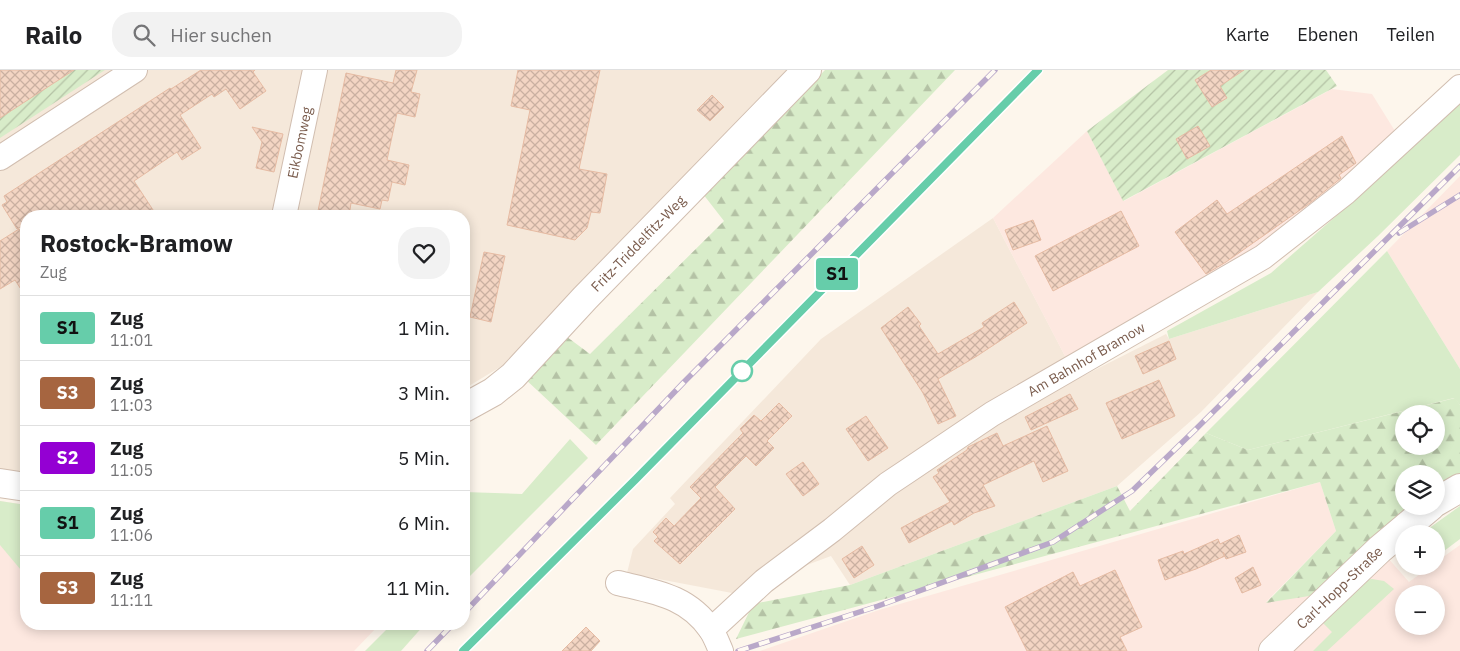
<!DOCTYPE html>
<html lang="de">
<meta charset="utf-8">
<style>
body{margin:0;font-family:"IBM Plex Sans",sans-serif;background:#f2f2f2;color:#202124;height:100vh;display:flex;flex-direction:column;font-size:19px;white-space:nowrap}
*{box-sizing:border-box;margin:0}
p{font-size:16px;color:#757577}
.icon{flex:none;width:28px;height:28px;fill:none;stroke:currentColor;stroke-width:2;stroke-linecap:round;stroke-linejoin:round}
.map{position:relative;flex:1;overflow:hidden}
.drawer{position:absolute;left:20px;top:140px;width:450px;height:420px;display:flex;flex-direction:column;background:#fff;border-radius:20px;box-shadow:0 2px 12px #0003}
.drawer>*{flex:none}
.badge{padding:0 10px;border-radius:4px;font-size:18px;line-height:32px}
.buttons{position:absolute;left:1395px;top:335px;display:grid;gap:10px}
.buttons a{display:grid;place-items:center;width:50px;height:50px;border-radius:50%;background:#fff;box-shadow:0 2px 12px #0003;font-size:25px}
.map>.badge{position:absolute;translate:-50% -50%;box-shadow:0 0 0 2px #fff}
.round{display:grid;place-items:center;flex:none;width:52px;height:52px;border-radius:20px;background:#f2f2f2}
.summary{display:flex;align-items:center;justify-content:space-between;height:85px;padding:0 20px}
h1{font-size:24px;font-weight:700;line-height:38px}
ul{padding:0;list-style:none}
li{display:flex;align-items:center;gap:15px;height:65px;padding:0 20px;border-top:1px solid #e0e0e0}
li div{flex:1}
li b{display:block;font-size:19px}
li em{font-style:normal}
li .badge{min-width:55px;font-weight:700;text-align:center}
header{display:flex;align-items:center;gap:30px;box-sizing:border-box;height:70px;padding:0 25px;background:#fff;border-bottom:1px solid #e0e0e0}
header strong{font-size:24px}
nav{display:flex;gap:28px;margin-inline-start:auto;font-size:18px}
.search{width:350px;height:45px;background:#f2f2f2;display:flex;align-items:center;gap:12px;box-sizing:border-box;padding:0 18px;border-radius:20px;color:#757577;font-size:19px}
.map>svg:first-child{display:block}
.residential{fill:#f5e8da}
.commercial{fill:#fde8e0;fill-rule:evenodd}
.green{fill:#d8ecc9}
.forest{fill:url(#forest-firs);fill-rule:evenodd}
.garden{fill:url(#garden-furrows)}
.building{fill:url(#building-cross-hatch);stroke:#e6bba3}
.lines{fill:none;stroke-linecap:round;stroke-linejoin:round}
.minor-casing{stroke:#d1beb0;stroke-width:26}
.tertiary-casing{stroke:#d1beb0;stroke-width:30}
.minor{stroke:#fff;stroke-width:24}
.tertiary{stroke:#fff;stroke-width:28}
.rail-casing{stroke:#b9a8c9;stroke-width:5.5}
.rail{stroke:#fffaf3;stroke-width:4;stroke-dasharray:11;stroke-linecap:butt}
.line-casing{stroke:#fff;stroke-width:11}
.line{stroke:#66cdaa;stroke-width:8}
.stop-dot{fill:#fff;stroke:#66cdaa;stroke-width:2.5}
.labels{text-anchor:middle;stroke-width:4;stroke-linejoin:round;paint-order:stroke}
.street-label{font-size:14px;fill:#7a5c4d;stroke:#fffaf3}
</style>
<header>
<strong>Railo</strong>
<div class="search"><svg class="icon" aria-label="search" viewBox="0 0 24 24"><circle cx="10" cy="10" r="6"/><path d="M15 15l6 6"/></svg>Hier suchen</div>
<nav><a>Karte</a><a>Ebenen</a><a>Teilen</a></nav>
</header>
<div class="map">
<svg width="1460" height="581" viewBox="0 0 1460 581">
<defs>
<pattern id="forest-firs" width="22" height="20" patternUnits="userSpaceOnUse" patternTransform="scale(1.25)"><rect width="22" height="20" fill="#d8ecc9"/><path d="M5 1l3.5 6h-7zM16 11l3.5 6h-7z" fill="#b4c2a5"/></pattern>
<pattern id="garden-furrows" width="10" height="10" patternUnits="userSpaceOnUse" patternTransform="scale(1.25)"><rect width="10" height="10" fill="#d8ecc9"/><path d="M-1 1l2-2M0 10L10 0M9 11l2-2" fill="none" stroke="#b4c2a5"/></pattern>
<pattern id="building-cross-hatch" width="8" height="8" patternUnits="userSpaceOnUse" patternTransform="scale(1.25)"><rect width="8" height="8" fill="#f3d5c3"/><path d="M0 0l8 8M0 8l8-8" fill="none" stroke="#cab0a1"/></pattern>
</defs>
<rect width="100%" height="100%" fill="#fdf6ec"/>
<g class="residential">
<path d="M0 0H807L548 268 464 319V146H26V407L0 403Z"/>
<path d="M993 148 1077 309 1166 264 1169 269 1318 222 1201 342 1117 416 850 515 831 486 732 523 627 503 633 479 675 434 670 428 821 269Z"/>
</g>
<g class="commercial">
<path d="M1332 19 1372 24 1395 61 1357 104 1228 200 1067 290 993 148 1087 61 1124 131Z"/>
<path d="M1460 106V299L1387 181Z"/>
<path d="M1320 412 1336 461 1266 532 1380 479 1409 512 1431 496H1436V492L1460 475V581H760L879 540ZM1404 524H1436V556H1404Z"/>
<path d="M0 431 26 435V554H380L354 581H0Z"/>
</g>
<g class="green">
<path d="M1460 31V85L1378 166 1318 222 1169 269 1167 261 1271 203 1359 126Z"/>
<path d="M1387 181 1460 299V335L1454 328 1248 380 1206 363Z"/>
<path d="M570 369 588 388 464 512V422L522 424Z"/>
<path d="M0 431 26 435V506L0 475Z"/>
<path d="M1460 436V469L1436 487V464H1421Z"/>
<path d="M1372 509 1384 511 1394 519 1327 581H1313L1332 562 1320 550 1363 510Z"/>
<path d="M392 554H425L401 581H365Z"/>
</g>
<g class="forest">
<path d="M825 0H955L596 375 524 308 563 264 590 284 724 151 703 124Z"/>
<path d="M1455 328 1460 335V418L1436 432V404H1404V436H1431L1334 522 1266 533 1336 461 1320 412 736 569 753 534 850 515 1117 416 1130 441 1206 363 1248 380ZM1404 344H1436V376H1404Z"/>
</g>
<g class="garden">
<path d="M0 0H105L0 68Z"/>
<path d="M1168 0H1326L1337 16 1123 131 1087 61Z"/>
</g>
<g class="building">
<path d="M0 0H74L0 48Z"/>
<path d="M201 0H255L253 2 266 21 240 39 226 19 214 27 212 24 180 45 201 78 182 90 177 82 134 111 157 146H26V154L17 159 2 135 7 132 4 126 170 18 171 19Z"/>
<path d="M396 0H417L411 22 420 24 415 47 397 43 387 90 409 95 405 115 392 112 388 131 382 130 380 139 351 133 349 146H317L346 3 393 13Z"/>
<path d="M518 0H600L579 99 607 104 600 143 591 142 587 158 575 170 507 155 530 40 511 36Z"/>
<path d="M1211 0H1244L1220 16 1227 28 1212 37 1195 10Z"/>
<path d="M712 25 724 37 710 51 697 40Z"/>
<path d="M1198 56 1210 76 1187 89 1176 69Z"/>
<path d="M252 57 283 64 274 102 256 98 262 72Z"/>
<path d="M1342 66 1356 93 1339 105 1341 108 1310 133 1226 192 1206 204 1175 162 1217 130 1227 144Z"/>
<path d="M1121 141 1139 176 1053 221 1035 186Z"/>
<path d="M1033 150 1041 170 1013 180 1005 160Z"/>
<path d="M19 159 26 170V227L15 210 0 219V171Z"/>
<path d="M484 182 505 186 491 252 470 247Z"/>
<path d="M1014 232 1027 253 977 286 938 309 956 346 938 354 923 323 881 258 908 237 921 254 919 256 938 284 984 257 982 253Z"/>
<path d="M1169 271 1176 289 1143 304 1135 286Z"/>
<path d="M1159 310 1175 346 1122 369 1106 333Z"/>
<path d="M1070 324 1078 339 1031 360 1025 347Z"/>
<path d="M779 333 792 346 767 371 774 378 756 396 746 386 715 417 735 439 680 494 654 471 658 467 653 462 666 448 674 456 701 428 690 417 743 363 740 359 754 345 761 351Z"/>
<path d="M866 346 888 378 868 391 846 359Z"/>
<path d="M1047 356 1068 401 1043 412 1034 391 983 415 995 436 974 443 954 455 952 451 909 473 901 458 950 432 933 407 939 403 937 400 967 380 968 377 997 363 1003 376Z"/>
<path d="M803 392 819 414 803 426 786 404Z"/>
<path d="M1239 465 1246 482 1226 489 1223 482 1225 486 1196 499 1165 510 1158 490 1183 481 1184 484 1218 469 1220 474Z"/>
<path d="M862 476 874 495 854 508 842 489Z"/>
<path d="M1253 497 1261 515 1242 523 1235 508Z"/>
<path d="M1115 500 1142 557 1120 567 1127 581H1027L1005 537 1073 502 1080 516Z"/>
<path d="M586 557 600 571 591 581H562Z"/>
</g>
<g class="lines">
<g class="minor-casing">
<g id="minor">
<path d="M0 88 135 0"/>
<path id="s1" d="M284 146 315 0"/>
<path d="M618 513C655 522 688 526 711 560 715 566 718 574 721 581"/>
<path id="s2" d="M711 560 764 511 832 460 888 414 906 402 992 344 1263 187 1346 122 1460 17"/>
</g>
</g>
<g class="tertiary-casing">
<g id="tertiary">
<path id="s3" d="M464 338 493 322 513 306 585 228 807 0"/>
<path d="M0 413 26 417"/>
<path d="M1436 432 1460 418"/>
<path id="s4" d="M1273 581 1380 479 1431 436"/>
</g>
</g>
<use href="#minor" class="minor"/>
<use href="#tertiary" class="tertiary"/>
<g class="rail-casing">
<g id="rail">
<path d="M1399 163 1460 125"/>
<path d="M464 543 685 311 995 0"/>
<path d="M427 581 453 554"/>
<path d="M463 581 636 409 1038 0"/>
<path d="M738 581 878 536 1053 472 1132 421 1196 359 1460 96"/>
</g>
</g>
<use href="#rail" class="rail"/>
</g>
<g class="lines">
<g class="line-casing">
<path id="line" d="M463 581 636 409 1038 0"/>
</g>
<use href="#line" class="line"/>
</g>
<circle class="stop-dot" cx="742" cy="301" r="10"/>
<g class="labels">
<g class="street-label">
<text dy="5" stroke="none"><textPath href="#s1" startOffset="75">Eikbomweg</textPath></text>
<text dy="5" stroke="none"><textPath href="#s3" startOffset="241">Fritz-Triddelfitz-Weg</textPath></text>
<text dy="5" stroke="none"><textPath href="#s2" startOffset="464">Am Bahnhof Bramow</textPath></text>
<text dy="5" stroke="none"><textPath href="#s4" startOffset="92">Carl-Hopp-Straße</textPath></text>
</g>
</g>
</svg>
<div class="buttons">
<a><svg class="icon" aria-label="locate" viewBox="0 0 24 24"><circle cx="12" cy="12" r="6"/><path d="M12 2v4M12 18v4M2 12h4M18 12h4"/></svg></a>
<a><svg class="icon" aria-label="layers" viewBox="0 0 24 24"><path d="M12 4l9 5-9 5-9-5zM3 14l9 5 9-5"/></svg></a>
<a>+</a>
<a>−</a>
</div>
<b class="badge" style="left:837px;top:204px;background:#66cdaa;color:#111">S1</b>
<section class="drawer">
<div class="summary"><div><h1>Rostock-Bramow</h1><p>Zug</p></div><a class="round"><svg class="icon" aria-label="heart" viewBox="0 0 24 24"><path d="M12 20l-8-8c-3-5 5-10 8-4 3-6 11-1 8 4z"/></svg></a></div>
<ul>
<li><span class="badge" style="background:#66cdaa;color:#111">S1</span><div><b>Zug</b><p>11:01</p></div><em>1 Min.</em></li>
<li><span class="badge" style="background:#a66540;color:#fff">S3</span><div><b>Zug</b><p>11:03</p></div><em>3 Min.</em></li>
<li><span class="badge" style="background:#9400d3;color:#fff">S2</span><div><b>Zug</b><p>11:05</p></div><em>5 Min.</em></li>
<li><span class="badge" style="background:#66cdaa;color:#111">S1</span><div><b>Zug</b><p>11:06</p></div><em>6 Min.</em></li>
<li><span class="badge" style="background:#a66540;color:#fff">S3</span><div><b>Zug</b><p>11:11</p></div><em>11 Min.</em></li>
</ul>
</section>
</div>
